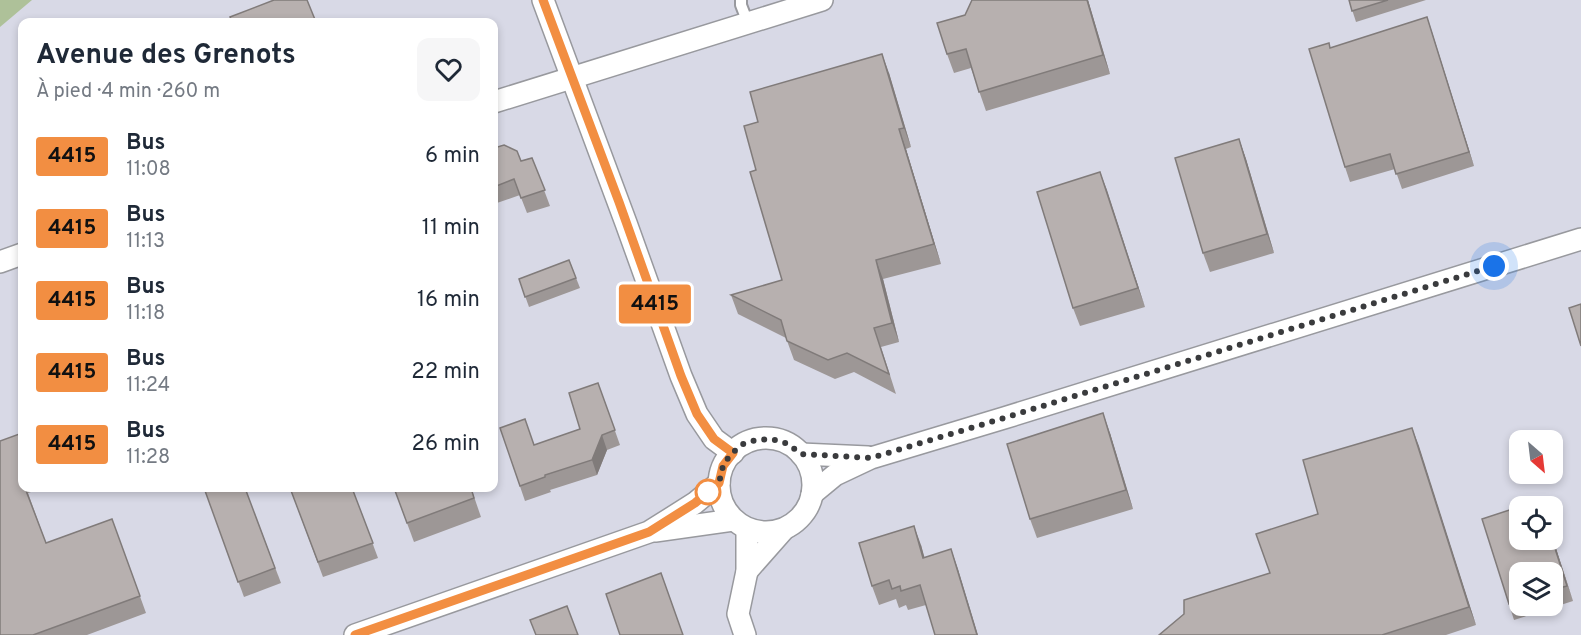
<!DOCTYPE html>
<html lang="fr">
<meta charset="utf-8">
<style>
body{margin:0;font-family:Overpass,sans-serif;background:#f6f6f7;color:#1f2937;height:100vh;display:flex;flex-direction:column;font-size:22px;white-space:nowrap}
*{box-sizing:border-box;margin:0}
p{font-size:20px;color:#747a83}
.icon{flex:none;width:33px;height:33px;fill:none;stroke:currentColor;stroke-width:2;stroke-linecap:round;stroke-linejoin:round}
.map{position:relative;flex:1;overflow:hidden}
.drawer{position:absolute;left:18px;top:18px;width:480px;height:474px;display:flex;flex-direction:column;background:#fff;border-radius:12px;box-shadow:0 3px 9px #0003}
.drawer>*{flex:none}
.badge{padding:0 12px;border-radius:4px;font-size:21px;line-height:39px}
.needle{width:39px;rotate:152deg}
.buttons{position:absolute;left:1509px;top:430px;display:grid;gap:12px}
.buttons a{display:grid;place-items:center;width:54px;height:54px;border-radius:12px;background:#fff;box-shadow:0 3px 9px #0003;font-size:30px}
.you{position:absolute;width:30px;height:30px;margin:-15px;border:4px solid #fff;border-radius:50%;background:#1a73e8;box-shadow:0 0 0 9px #1a73e833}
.map>.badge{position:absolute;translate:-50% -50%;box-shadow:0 0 0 3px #fff}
.round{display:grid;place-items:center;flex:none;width:63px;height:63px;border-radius:12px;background:#f6f6f7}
.summary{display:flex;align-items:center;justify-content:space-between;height:102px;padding:0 18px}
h1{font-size:28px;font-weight:700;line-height:45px}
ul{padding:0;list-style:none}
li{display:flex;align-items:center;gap:18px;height:72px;padding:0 18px}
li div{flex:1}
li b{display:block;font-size:22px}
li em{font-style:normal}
li .badge{min-width:66px;font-weight:700;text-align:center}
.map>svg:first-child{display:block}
.built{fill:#d8d9e6;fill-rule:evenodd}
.green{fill:#aec199}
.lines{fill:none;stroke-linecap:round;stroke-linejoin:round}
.lane-casing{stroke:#98999e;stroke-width:14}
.street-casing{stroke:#98999e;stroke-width:24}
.lane{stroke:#fff;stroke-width:10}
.street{stroke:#fff;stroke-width:21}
.wall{fill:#9d9796;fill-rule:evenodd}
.shaded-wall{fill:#807b7a}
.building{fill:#b7b0af;stroke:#807b7a;stroke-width:1.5}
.line-casing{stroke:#fff;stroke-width:14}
.line{stroke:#f28e42;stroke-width:9}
.walk{stroke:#3a3b3d;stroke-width:6;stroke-dasharray:0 10.8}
.stop-dot{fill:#fff;stroke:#f28e42;stroke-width:3}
</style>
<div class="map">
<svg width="1581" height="635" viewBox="0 0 1581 635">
<rect width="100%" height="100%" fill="#e7e7ed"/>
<path class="built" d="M0 0H1581V635H0ZM22 22H494V488H22ZM1520 441H1552V474H1520ZM1520 507H1552V540H1520ZM1520 573H1552V606H1520Z"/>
<path class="green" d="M0 0H32L0 27Z"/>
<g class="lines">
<g class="lane-casing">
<path id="lane" d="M741 0V5L748 23"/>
</g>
<g class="street-casing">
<g id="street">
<path d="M543 0 626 223 681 376 697 414 714 439 733 453"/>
<path d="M494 102 822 0"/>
<path d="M0 262 22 254"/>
<circle cx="766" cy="485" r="47"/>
<path d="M801 454 868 457"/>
<path d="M812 494 835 475 871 458 1004 418 1581 239"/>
<path d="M655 531 733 520"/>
<path d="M747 571 784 529"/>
<path d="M355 635 649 532 695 503 719 483"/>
<path d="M745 635 738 614 747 571V529"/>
</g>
</g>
<use href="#lane" class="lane"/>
<use href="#street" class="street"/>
</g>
<g class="wall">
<path d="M972 0H1088L1110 74 986 111 971 68 954 73 947 54Z"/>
<path d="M1349 0H1426L1356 22Z"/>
<path d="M1427 17 1474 166 1402 189 1395 169 1350 182 1345 167 1330 48Z"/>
<path d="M889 73 911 147 906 149 941 264 883 279 899 342 881 347 896 394 854 372 835 379 794 360 786 338 738 314 731 295 782 280 756 170 758 122Z"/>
<path d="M1239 139 1246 159 1274 253 1210 272 1203 253Z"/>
<path d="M494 148 521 161 532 158 550 206 527 213 520 195 494 204Z"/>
<path d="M1100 172 1145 307 1080 326 1073 308Z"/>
<path d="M569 260 580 288 529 307 519 279Z"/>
<path d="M598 383 620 445 607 450 597 475 550 490 551 492 525 501 500 428 534 445 580 429Z"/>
<path d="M1412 428 1476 625 1446 635H1159L1270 573 1318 514Z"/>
<path d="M22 433V488H43L28 493 46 543 112 519 146 613 87 635H0Z"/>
<path d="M1110 433 1133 509 1037 538 1030 519Z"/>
<path d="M204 488H245L281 583 244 597Z"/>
<path d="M290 488H352L378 558 323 577Z"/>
<path d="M394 488H471L481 517 414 542Z"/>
<path d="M1540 500 1543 507H1520V540H1552V536L1573 601 1514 620 1482 519ZM1520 573H1552V606H1520Z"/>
<path d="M921 545 924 557 958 569 926 605 908 610 906 605 899 608 896 599 879 605 872 586Z"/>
</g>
<g class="shaded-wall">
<path d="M1087 0H1088L1110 74 1103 55Z"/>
<path d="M1427 17 1432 32 1474 166 1469 152Z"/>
<path d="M882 54 889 73 911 147 904 128Z"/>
<path d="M899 129 906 149 941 264 934 244Z"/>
<path d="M1239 139 1246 159 1274 253 1267 234Z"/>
<path d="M1100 172 1107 190 1145 307 1138 288Z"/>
<path d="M876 260 883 279 899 342 892 323Z"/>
<path d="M1103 413 1110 433 1133 509 1126 490Z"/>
<path d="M1412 428 1419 446 1476 625 1469 607Z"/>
<path d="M602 435 607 450 597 475 592 460Z"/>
<path d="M914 526 921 545 930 577 923 558Z"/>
<path d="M1552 536 1573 601 1552 539Z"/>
<path d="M951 549 958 569 978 635H977Z"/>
</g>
<g class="building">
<path d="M274 0H307L316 22H232L230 17Z"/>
<path d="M972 0H1087L1103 55 979 92 966 49 947 54 937 23 965 15Z"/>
<path d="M1349 0H1388L1352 11Z"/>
<path d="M1427 17 1469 152 1396 174 1390 154 1345 167 1309 49 1329 43 1330 48Z"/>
<path d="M882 54 904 128 899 129 934 244 876 260 892 323 874 328 889 374 847 353 828 360 787 341 781 320 731 295 782 280 750 172 756 170 744 126 758 122 750 92Z"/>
<path d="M1239 139 1267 234 1203 253 1175 158Z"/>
<path d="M504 145 517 151 521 161 532 158 545 190 521 198 514 179 494 187V148Z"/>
<path d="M1100 172 1138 288 1073 308 1037 192Z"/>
<path d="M569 260 576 278 525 297 519 279Z"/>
<path d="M1581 304V346L1569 308Z"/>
<path d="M598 383 615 430 602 435 592 460 545 475V477L520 486 500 428 525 419 534 445 580 429 569 393Z"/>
<path d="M1103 413 1126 490 1030 519 1007 444Z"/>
<path d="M1412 428 1469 607 1382 635H1159L1184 614V600L1270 573 1256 534 1318 514 1303 460Z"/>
<path d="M22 433V475H21L22 479V488H25L46 543 112 519 140 596 33 635H0V441Z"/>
<path d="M204 488H245L275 568 238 582Z"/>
<path d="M290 488H352L373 543 318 562Z"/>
<path d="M394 488H471L474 498 407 523Z"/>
<path d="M1540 500 1543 507H1520V540H1552V539L1567 586 1552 590V573H1520V601L1509 604 1482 519Z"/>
<path d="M914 526 923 558 951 549 977 635H935L920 585 901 591 900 586 892 589 889 580 872 586 859 543Z"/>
<path d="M661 573 683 635H620L606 594Z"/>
<path d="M567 606 578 635H536L530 620Z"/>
</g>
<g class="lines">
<g class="line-casing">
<path id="line" d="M355 635 649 532 695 503 719 483 723 466 733 453 714 439 697 414 681 376 619 202 543 0"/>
</g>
<use href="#line" class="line"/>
<path class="walk" d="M708 492 707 493 719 483 723 466 730 455 743 444 756 440 772 439 788 444 801 454 871 458 1004 418 1494 266"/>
</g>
<circle class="stop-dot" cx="708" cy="492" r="12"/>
</svg>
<div class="buttons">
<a><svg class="needle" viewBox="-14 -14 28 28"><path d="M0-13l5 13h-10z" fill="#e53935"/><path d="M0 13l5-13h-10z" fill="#747a83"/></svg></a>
<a><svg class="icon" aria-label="locate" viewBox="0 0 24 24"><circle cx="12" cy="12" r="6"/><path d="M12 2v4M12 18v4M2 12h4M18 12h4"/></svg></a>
<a><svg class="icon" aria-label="layers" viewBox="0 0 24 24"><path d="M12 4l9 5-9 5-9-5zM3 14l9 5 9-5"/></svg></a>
</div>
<div class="you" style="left:1494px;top:266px"></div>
<b class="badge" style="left:655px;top:304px;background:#f28e42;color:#111">4415</b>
<section class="drawer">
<div class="summary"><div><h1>Avenue des Grenots</h1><p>À pied · 4 min · 260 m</p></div><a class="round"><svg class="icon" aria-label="heart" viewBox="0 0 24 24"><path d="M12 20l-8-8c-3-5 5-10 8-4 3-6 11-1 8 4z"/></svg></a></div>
<ul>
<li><span class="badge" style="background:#f28e42;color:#111">4415</span><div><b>Bus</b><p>11:08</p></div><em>6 min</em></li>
<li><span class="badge" style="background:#f28e42;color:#111">4415</span><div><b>Bus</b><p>11:13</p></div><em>11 min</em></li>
<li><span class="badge" style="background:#f28e42;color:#111">4415</span><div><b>Bus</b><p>11:18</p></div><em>16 min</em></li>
<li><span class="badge" style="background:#f28e42;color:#111">4415</span><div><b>Bus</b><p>11:24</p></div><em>22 min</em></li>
<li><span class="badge" style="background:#f28e42;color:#111">4415</span><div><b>Bus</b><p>11:28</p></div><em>26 min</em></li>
</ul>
</section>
</div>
